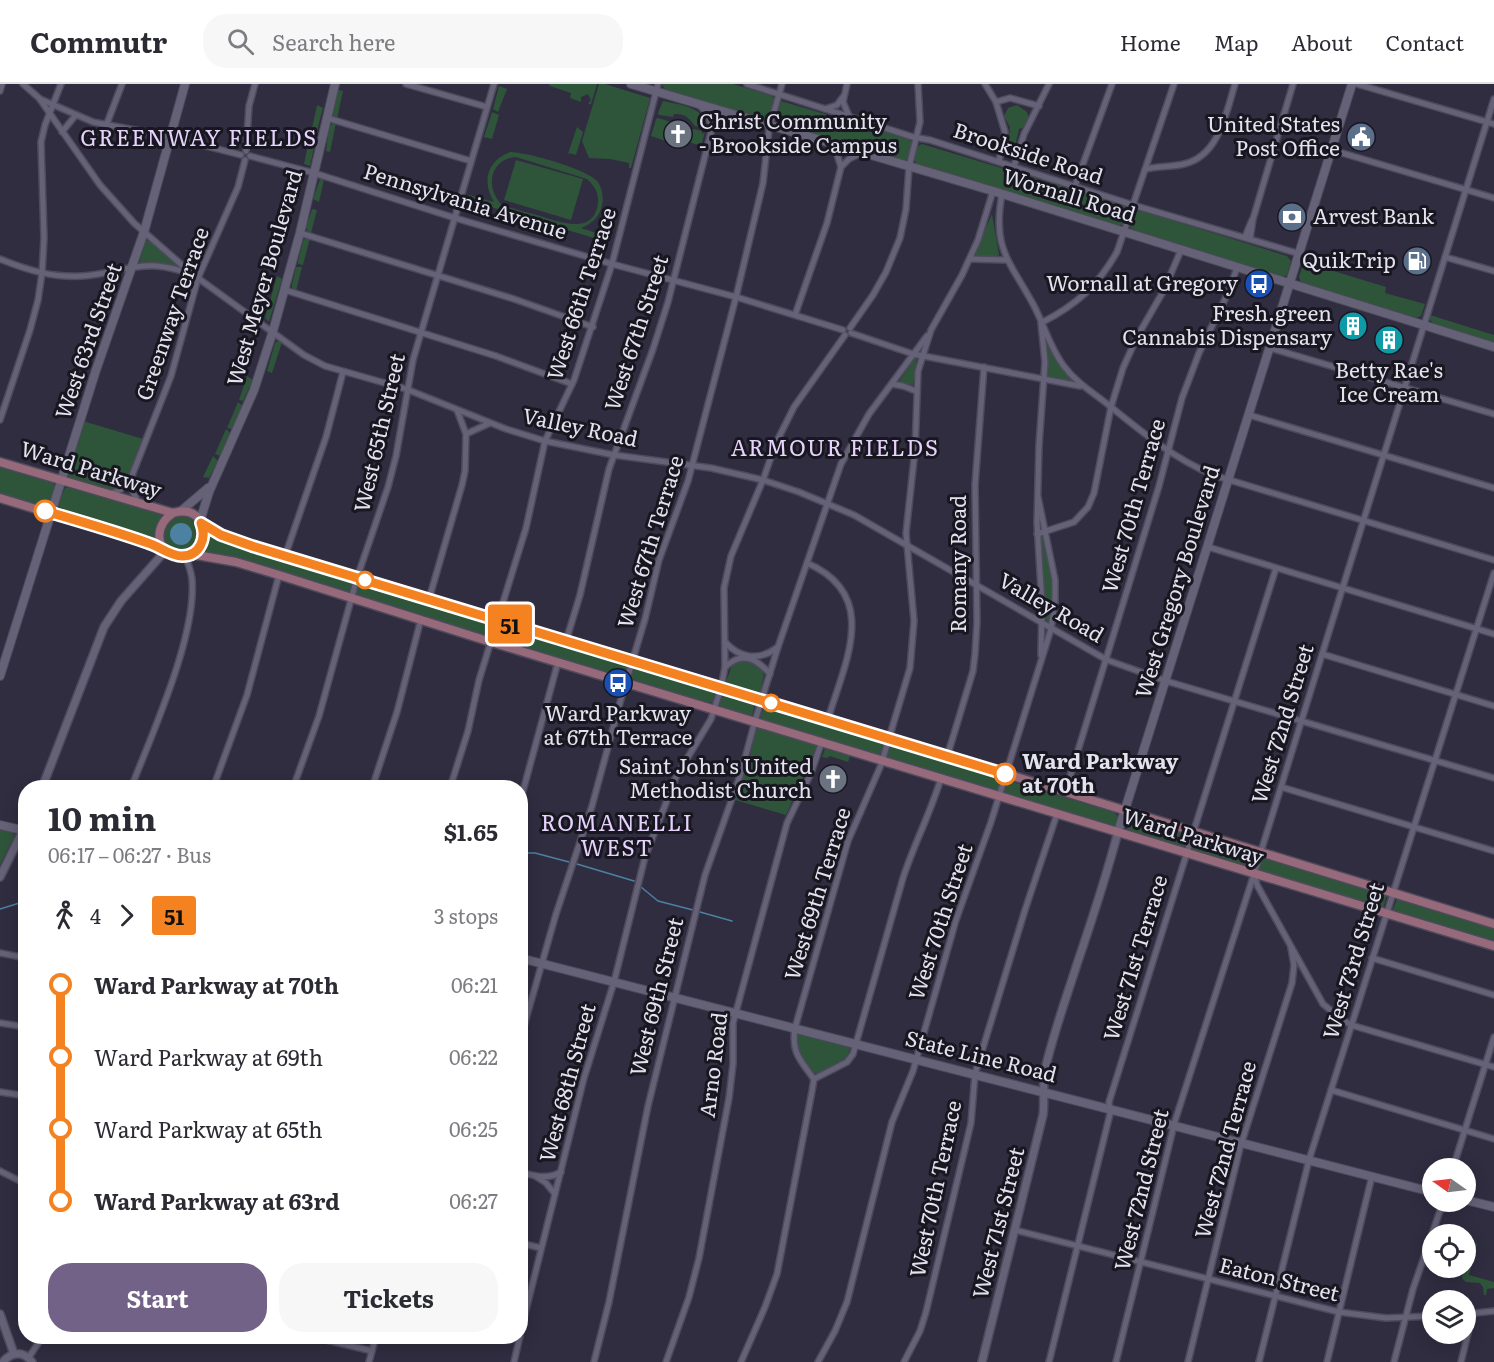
<!DOCTYPE html>
<meta charset="utf-8">
<style>
body{margin:0;font-family:Literata,serif;background:#f7f7f7;color:#2b2b33;height:100vh;display:flex;flex-direction:column;font-size:22px;white-space:nowrap}
*{box-sizing:border-box;margin:0}
p{font-size:20px;color:#7c7c81}
.icon{flex:none;width:33px;height:33px;fill:none;stroke:currentColor;stroke-width:2;stroke-linecap:round;stroke-linejoin:round}
.map{position:relative;flex:1;overflow:hidden}
.sheet{position:absolute;left:18px;top:696px;width:510px;height:564px;display:flex;flex-direction:column;background:#fff;border-radius:24px;box-shadow:0 3px 15px #0003}
.sheet>*{flex:none}
.badge{padding:0 12px;border-radius:4px;font-size:21px;line-height:39px}
.needle{width:39px;rotate:284deg}
.tools{position:absolute;left:1422px;top:1074px;display:grid;gap:12px}
.tools a{display:grid;place-items:center;width:54px;height:54px;border-radius:50%;background:#fff;box-shadow:0 3px 15px #0003;font-size:30px}
.map>.badge{position:absolute;translate:-50% -50%;box-shadow:0 0 0 3px #fff}
.legs{display:flex;align-items:center;gap:9px;height:66px;padding:0 30px;font-size:20px}
.legs p{margin-inline-start:auto}
.overview{display:flex;align-items:center;justify-content:space-between;height:102px;padding:0 30px}
h1{font-size:33px;font-weight:700;line-height:45px}
.primary-button{display:flex;gap:12px;margin-top:auto;padding:12px 30px}
.primary-button a{flex:1;height:69px;border-radius:24px;background:#726288;color:#fff;font-size:24px;font-weight:700;line-height:69px;text-align:center}
.primary-button a+a{background:#f7f7f7;color:#2b2b33}
ul{padding:0 30px;list-style:none}
li{display:flex;align-items:center;gap:21px;height:72px;font-size:22px}
li i{display:grid;place-items:center;width:9px;height:100%;margin:0 8px;background:currentColor}
li i::after{content:'';width:15px;height:15px;margin:-8px;border:4px solid;border-radius:50%;background:#fff}
li p{margin-inline-start:auto}
li:first-child i{background:linear-gradient(#0000 50%,currentColor 0)}
li:last-child i{background:linear-gradient(currentColor 50%,#0000 0)}
header{display:flex;align-items:center;gap:36px;box-sizing:border-box;height:84px;padding:0 30px;background:#fff;border-bottom:2px solid #e1e1e2}
header strong{font-size:28px}
nav{display:flex;gap:33px;margin-inline-start:auto;font-size:21px}
.search{width:420px;height:54px;background:#f7f7f7;display:flex;align-items:center;gap:15px;box-sizing:border-box;padding:0 21px;border-radius:24px;color:#7c7c81;font-size:22px}
.map>svg:first-child{display:block}
.green{fill:#2e543a;fill-rule:evenodd}
.water{fill:#4c81a1}
.lines{fill:none;stroke-linecap:round;stroke-linejoin:round}
.stream{stroke:#4c81a1;stroke-width:1.5}
.minor-casing{stroke:#4e4a5c;stroke-width:8}
.tertiary-casing{stroke:#4e4a5c;stroke-width:10}
.secondary-casing{stroke:#4e4a5c;stroke-width:10}
.primary-casing{stroke:#4e4a5c;stroke-width:11}
.minor{stroke:#656278;stroke-width:5}
.tertiary{stroke:#656278;stroke-width:7}
.secondary{stroke:#656278;stroke-width:8}
.primary{stroke:#966a7b;stroke-width:8}
.line-1-casing{stroke:#fff;stroke-width:14}
.line-1{stroke:#f58220;stroke-width:9}
.stop-1-dot{fill:#fff;stroke:#f58220;stroke-width:3}
.labels{text-anchor:middle;stroke-width:6;stroke-linejoin:round;paint-order:stroke}
.poi-label{font-size:21px;fill:#e3e2ef;stroke:#181720;text-anchor:end}
.street-label{font-size:21px;fill:#e3e2ef;stroke:#181720}
.stop-label{font-size:21px;font-weight:bold;fill:#e3e2ef;stroke:#181720;text-anchor:start}
.neighbourhood-label{font-size:22px;letter-spacing:1.5px;fill:#e5d3fd;stroke:#181720}
</style>
<header>
<strong>Commutr</strong>
<div class="search"><svg class="icon" aria-label="search" viewBox="0 0 24 24"><circle cx="10" cy="10" r="6"/><path d="M15 15l6 6"/></svg>Search here</div>
<nav><a>Home</a><a>Map</a><a>About</a><a>Contact</a></nav>
</header>
<div class="map">
<svg width="1494" height="1278" viewBox="0 0 1494 1278">
<rect width="100%" height="100%" fill="#302d41"/>
<g class="green">
<path d="M549 0H597L591 20H588L591 16 588 10 581 13V18L570 14 571 9 550 2Z"/>
<path d="M599 0H605L650 14 631 84H629V79L610 75 589 74 582 57Z"/>
<path d="M662 0H733L772 12 775 16 770 32 765 35 665 6Z"/>
<path d="M499 2 507 5 498 28 493 25Z"/>
<path d="M339 6 343 7 337 35 332 31 337 7Z"/>
<path d="M663 17C678 20 709 24 706 45L704 43 703 44 695 42C690 35 685 29 674 30L673 33 659 31 658 29Z"/>
<path d="M781 17 909 55 912 59 909 74 904 77 779 39 775 33Z"/>
<path d="M317 21 323 24 316 50 311 49Z"/>
<path d="M1017 21 1027 28C1030 36 1027 43 1019 45L1013 71 1009 73H1007L1010 43 1004 32 1008 24Z"/>
<path d="M492 28 499 31 492 55 484 53Z"/>
<path d="M658 34 671 38 666 57 651 52 656 35Z"/>
<path d="M336 39 330 68 326 67 329 43 332 40Z"/>
<path d="M577 43 583 48 576 71 569 69 567 73Z"/>
<path d="M694 45 702 47V50L705 48 701 62 686 57 690 46Z"/>
<path d="M310 51 316 54 310 82 304 80Z"/>
<path d="M922 60 1124 121 1128 126 1123 141H1115L917 81 914 75 917 63Z"/>
<path d="M510 68C526 68 588 85 598 98 602 104 604 114 602 121 600 132 592 140 581 144L606 152 604 157 467 116 469 111 494 118C482 99 486 77 510 68ZM516 73 587 95C594 101 599 109 598 119 594 153 557 137 537 131 525 128 512 125 501 120 485 103 490 75 516 73Z"/>
<path d="M516 76 583 95 571 136 504 116Z"/>
<path d="M320 95H324L319 118 313 115Z"/>
<path d="M312 125 317 126 311 149 307 147 306 143Z"/>
<path d="M1139 126 1287 172 1291 177 1287 191 1283 193 1135 148 1131 146 1130 140 1133 129Z"/>
<path d="M992 130 999 171 996 173H977L975 169Z"/>
<path d="M306 154H310L303 181 298 180V177L303 157Z"/>
<path d="M148 156 178 181 179 184 139 179 145 158Z"/>
<path d="M1304 178 1386 203 1385 209 1425 220 1421 232 1416 234 1301 199 1299 193Z"/>
<path d="M296 183H302L296 207 292 204V200Z"/>
<path d="M277 192 282 195 269 238 265 234Z"/>
<path d="M1430 231 1494 251V259L1434 240 1430 236Z"/>
<path d="M278 257 282 258 272 289 267 287 275 259Z"/>
<path d="M1047 260 1074 298 1047 292Z"/>
<path d="M917 274 913 301 900 299V296L914 275Z"/>
<path d="M247 292 253 296 243 317 239 316Z"/>
<path d="M238 318 243 322 232 345 227 344Z"/>
<path d="M83 337 143 355C136 374 131 399 111 407L67 394Z"/>
<path d="M226 345 231 350 220 372 215 370Z"/>
<path d="M213 372 218 377 209 394 203 393Z"/>
<path d="M0 382 54 399 55 404 50 420 43 423 0 410Z"/>
<path d="M65 404H70L162 430 154 456 61 428 58 420Z"/>
<circle cx="181" cy="450" r="18"/>
<path d="M208 448 230 459 351 496 353 499 350 507 346 508 227 472 202 470 201 467Z"/>
<path d="M1041 451H1044C1050 479 1059 511 1049 538L1046 536 1040 457Z"/>
<path d="M362 499 493 539 490 551 487 552 360 513 356 509 359 500Z"/>
<path d="M502 542 625 579 628 582 624 593H621L498 555 496 553 499 543Z"/>
<path d="M748 576 760 582 764 591 760 611 725 601 732 581 739 577Z"/>
<path d="M634 583 713 606 715 610 713 618 708 619 632 596 631 593Z"/>
<path d="M724 610 755 619 752 632 721 623 719 619Z"/>
<path d="M765 622 882 657 883 661 880 671 764 637 760 633Z"/>
<path d="M762 642 816 660 817 662 786 731 735 716 750 672 755 646Z"/>
<path d="M894 661 999 693 1000 697 998 705 994 707 889 675 887 671 890 662Z"/>
<path d="M825 665 850 672 848 678 830 672 827 674 822 673Z"/>
<path d="M1009 697 1113 728 1118 732 1116 742 1005 710 1004 708Z"/>
<path d="M1133 734 1186 750 1188 754 1184 764 1127 747 1129 735Z"/>
<path d="M0 744 11 746 15 751 0 781Z"/>
<path d="M1199 754 1253 771 1255 774 1252 783 1248 784 1192 766 1195 755Z"/>
<path d="M1264 774 1387 811 1383 825 1260 788 1259 785 1261 776Z"/>
<path d="M1397 815 1494 843V858L1392 828Z"/>
<path d="M800 948 850 962C852 975 825 991 813 989L796 964V951Z"/>
<path d="M1474 1158 1477 1160 1469 1191 1494 1198V1204L1487 1205 1486 1211H1484L1483 1203 1480 1199 1466 1198 1462 1194 1463 1188H1466Z"/>
</g>
<circle class="water" cx="181" cy="450" r="11"/>
<g class="lines">
<g class="stream">
<path d="M520 769H535L569 778"/>
<path d="M577 780 634 797"/>
<path d="M641 803 658 817 693 826"/>
<path d="M0 825 26 817"/>
<path d="M700 828 732 837"/>
</g>
<g class="minor-casing">
<g id="minor">
<path d="M23 0 39 14 100 101 134 139 191 189 304 271 325 282 406 305 506 345 545 357 614 371 711 384 763 396 799 408 854 431 1107 576 1166 597 1494 694"/>
<path d="M406 0 487 23"/>
<path d="M747 0 913 53 930 56 1133 121 1300 170"/>
<path d="M847 0 843 18 849 32"/>
<path d="M985 0 996 18"/>
<path d="M1357 0 1494 40"/>
<path d="M0 7 2 0"/>
<path d="M40 15 93 38 171 53 241 71"/>
<path d="M699 21 707 29 712 44"/>
<path d="M825 25 837 21 843 13"/>
<path d="M327 34 471 77"/>
<path d="M106 42 122 0"/>
<path d="M62 48 75 32"/>
<path d="M1332 66 1494 114"/>
<path d="M246 67 249 22 255 0"/>
<path d="M250 72 314 89 455 134 612 180 736 213 843 246"/>
<path d="M999 77 1005 48 996 18 1010 14 1039 22"/>
<path d="M1014 82 1024 50 1049 0"/>
<path d="M841 83 849 75 861 69"/>
<path d="M1146 85C1159 82 1172 83 1184 80 1219 72 1226 29 1235 0"/>
<path d="M1075 102 1112 0"/>
<path d="M1002 110C992 164 1009 176 1033 220 1044 240 1049 262 1063 281 1076 299 1094 309 1111 323 1143 349 1175 375 1213 391L1494 476"/>
<path d="M300 149 514 215 593 243"/>
<path d="M1245 153 1252 136"/>
<path d="M1250 155 1253 135 1293 0"/>
<path d="M1445 173 1494 187"/>
<path d="M0 175C27 186 53 194 82 192 107 191 132 180 157 182 168 183 179 186 189 189"/>
<path d="M970 175 1006 176"/>
<path d="M285 206 496 272 572 300"/>
<path d="M795 231 827 139 841 83 836 67 829 59"/>
<path d="M850 244 873 211 886 188 900 154 906 125 909 83 920 38 918 0"/>
<path d="M851 249 913 270 1080 302"/>
<path d="M1270 264 1494 330"/>
<path d="M892 300 903 302 916 307"/>
<path d="M457 326 466 350"/>
<path d="M1249 331 1494 404"/>
<path d="M0 336 30 246 38 216 42 189 44 154 41 58 45 41 61 0"/>
<path d="M131 394 133 408 138 418"/>
<path d="M111 410 120 406 131 394 171 292 198 194 238 103 245 76"/>
<path d="M1037 450 1074 438 1088 423 1094 409 1111 323 1123 284 1137 253 1164 206 1181 166"/>
<path d="M1208 463 1494 550"/>
<path d="M285 472 326 353 343 288"/>
<path d="M807 479C881 511 845 578 828 635"/>
<path d="M429 515 462 401 465 387 466 350 490 339"/>
<path d="M566 557 580 511 609 385 653 265 668 218 712 44 723 34 732 30"/>
<path d="M725 558C740 575 760 577 778 563"/>
<path d="M1322 570 1494 622"/>
<path d="M1041 571 1042 521 1037 439 1039 361 1045 278 1041 239C1076 221 1097 203 1117 168L1174 0"/>
<path d="M725 583C742 567 756 574 770 590"/>
<path d="M947 673 973 587 975 570 977 538 975 401 984 283"/>
<path d="M1281 703 1494 767"/>
<path d="M131 704C152 650 197 551 192 495 191 487 188 479 185 472"/>
<path d="M213 704 247 611 279 491"/>
<path d="M293 704 319 632 357 494 388 403 396 372 413 276 494 0"/>
<path d="M372 704 397 628 421 535"/>
<path d="M450 704 468 647 479 596 526 444 545 357 574 296 612 180 658 0"/>
<path d="M1065 709 1159 402 1182 314 1199 269 1227 211 1237 184"/>
<path d="M520 718 558 578"/>
<path d="M1255 792 1257 801 1323 920 1340 934 1351 941 1494 983"/>
<path d="M0 869 26 874"/>
<path d="M1372 874 1494 911"/>
<path d="M0 939 26 943"/>
<path d="M520 956 556 830 592 722 621 615 645 535 659 476 688 397 736 213 763 99 769 45 782 0"/>
<path d="M814 995 847 978 853 970 903 794C914 760 931 728 941 694"/>
<path d="M1331 1006 1494 1055"/>
<path d="M0 1008 26 1012"/>
<path d="M1453 1084 1494 953"/>
<path d="M0 1087 26 1100"/>
<path d="M520 1088C534 1092 548 1096 561 1088"/>
<path d="M535 1092 546 1099 555 1110"/>
<path d="M1015 1146 1339 1228 1386 1234 1432 1232"/>
<path d="M520 1159 541 1164"/>
<path d="M1466 1230 1494 1227"/>
<path d="M520 1250 584 994 614 898 645 773 676 693 711 635 721 604 725 583 724 504 731 472 763 396 776 359 794 323 845 251"/>
<path d="M310 1252 372 1267"/>
<path d="M29 1273 43 1252"/>
<path d="M369 1278 376 1252"/>
<path d="M514 1278 520 1252"/>
<path d="M594 1278 609 1218 648 1022 705 791 741 689 755 637 778 563 841 380 869 330 927 252"/>
<path d="M666 1278 689 1213 699 1174 729 1014 733 980V939L787 739 811 689 822 657"/>
<path d="M741 1278 765 1223 777 1190 812 1007 814 995C800 976 791 968 795 944L848 757 881 681 910 584 914 537 906 449 915 366 918 287 931 246 962 191 978 156 993 107"/>
<path d="M818 1278 835 1247 847 1218 892 1038 913 987 956 836 991 738 1051 545 1055 519V496L1038 413"/>
<path d="M904 1278 920 1247 926 1228 971 1039 975 990 1025 826 1057 730"/>
<path d="M1049 1278 1110 1030 1109 1018 1276 484"/>
<path d="M1116 1278 1175 1037 1254 790 1494 15"/>
<path d="M1188 1278 1240 1064 1292 899 1294 881 1291 864"/>
<path d="M1259 1278 1309 1076 1494 489"/>
<path d="M1327 1278 1372 1092"/>
<path d="M1394 1278 1413 1205 1443 1118"/>
<path d="M1461 1278 1473 1229"/>
</g>
</g>
<g class="tertiary-casing">
<g id="tertiary">
<path d="M42 704 104 543 121 517 166 466"/>
<path d="M0 793 26 740"/>
<path d="M0 1230 14 1270"/>
<path d="M3 1278C12 1267 24 1267 32 1278"/>
<path d="M982 1278 1043 1031C1045 1016 1042 1001 1045 986 1053 950 1066 915 1077 880 1092 836 1106 793 1118 748"/>
</g>
</g>
<g class="secondary-casing">
<g id="secondary">
<path d="M631 0 993 107 1494 263"/>
<path d="M181 427 208 404"/>
<path d="M200 437 209 408 254 306 273 247 300 149 335 0"/>
<path d="M0 592 96 286 144 148 185 0"/>
<path d="M0 741 26 747"/>
<path d="M1118 748 1352 0"/>
<path d="M520 874 1432 1108"/>
<path d="M1466 1116 1494 1123"/>
</g>
</g>
<g class="primary-casing">
<g id="primary">
<path d="M0 378 173 429C217 416 209 488 172 470 153 462 157 439 173 429"/>
<path d="M0 414 163 464"/>
<path d="M201 439 221 451 250 462 828 635 1494 840"/>
<path d="M191 470 236 478 279 491 491 558 1494 862"/>
</g>
</g>
<use href="#minor" class="minor"/>
<use href="#tertiary" class="tertiary"/>
<use href="#secondary" class="secondary"/>
<use href="#primary" class="primary"/>
</g>
<g class="lines">
<g class="line-1-casing">
<path id="line-1" d="M45 427C79 437 114 447 148 459 159 462 170 472 182 472 200 472 207 454 201 439L221 451 252 462 1005 690"/>
</g>
<use href="#line-1" class="line-1"/>
</g>
<defs>
<g id="church-disc" transform="scale(1.5)"><circle r="9.5" fill="#6b7280" stroke="#181720"/><path d="M-1.2-6h2.4v3.5h3.3v2.4h-3.3V6h-2.4V-.1h-3.3v-2.4h3.3Z" fill="#fff"/></g>
<g id="civic-disc" transform="scale(1.5)"><circle r="9.5" fill="#5c6f8a" stroke="#181720"/><path d="M-.6-6.5H3V-4.5H.6V-3L4-1V1h2V6H-6V1h2V-1L-.6-3ZM-1.2 2.5V6h2.4V2.5Z" fill="#fff"/></g>
<g id="bank-disc" transform="scale(1.5)"><circle r="9.5" fill="#5c6f8a" stroke="#181720"/><path d="M-6-4H6V4H-6ZM0-2.3a2.3 2.3 0 1 0 0 4.6a2.3 2.3 0 1 0 0-4.6Z" fill="#fff"/></g>
<g id="fuel-disc" transform="scale(1.5)"><circle r="9.5" fill="#5c6f8a" stroke="#181720"/><path d="M-5.5-6h7V0h2V4h1.3V-2.5L3-4.5l.8-.8L6-3V5H2.5V1h-1V6h-7ZM-4.2-4.7v3.2H.2V-4.7Z" fill="#fff"/></g>
<g id="bus-disc" transform="scale(1.5)"><circle r="9.5" fill="#1a4fb4" stroke="#181720"/><path d="M-5-6H5V4H4V6H2V4H-2V6H-4V4H-5ZM-3.5-4V0h7V-4ZM-3.5 1.2v1.5H-2V1.2ZM2 1.2v1.5H3.5V1.2Z" fill="#fff"/></g>
<g id="building-disc" transform="scale(1.5)"><circle r="9.5" fill="#0f9aa8" stroke="#181720"/><path d="M-4-6H4V6H1V3H-1V6H-4ZM-2.5-4.3h1.7v1.8h-1.7ZM.8-4.3h1.7v1.8H.8ZM-2.5-1h1.7V.8h-1.7ZM.8-1h1.7V.8H.8Z" fill="#fff"/></g>
</defs>
<g fill-rule="evenodd">
<use href="#church-disc" x="678" y="50"/>
<use href="#civic-disc" x="1361" y="53"/>
<use href="#bank-disc" x="1292" y="133"/>
<use href="#fuel-disc" x="1417" y="177"/>
<use href="#bus-disc" x="1259" y="200"/>
<use href="#building-disc" x="1353" y="242"/>
<use href="#building-disc" x="1389" y="256"/>
<use href="#bus-disc" x="618" y="599"/>
<use href="#church-disc" x="833" y="695"/>
</g>
<g class="stop-1-dot">
<circle cx="45" cy="427" r="10"/>
<circle cx="365" cy="496" r="8"/>
<circle cx="771" cy="619" r="8"/>
<circle cx="1005" cy="690" r="10"/>
</g>
<g class="labels">
<g class="poi-label">
<text x="699" y="45" text-anchor="start">Christ Community<tspan x="699" dy="24">- Brookside Campus</tspan></text>
<text x="1340" y="48">United States<tspan x="1340" dy="24">Post Office</tspan></text>
<text x="1313" y="140" text-anchor="start">Arvest Bank</text>
<text x="1396" y="184">QuikTrip</text>
<text x="1238" y="207">Wornall at Gregory</text>
<text x="1332" y="237">Fresh.green<tspan x="1332" dy="24">Cannabis Dispensary</tspan></text>
<text x="1389" y="294" text-anchor="middle">Betty Rae's<tspan x="1389" dy="24">Ice Cream</tspan></text>
<text x="618" y="637" text-anchor="middle">Ward Parkway<tspan x="618" dy="24">at 67th Terrace</tspan></text>
<text x="812" y="690">Saint John's United<tspan x="812" dy="24">Methodist Church</tspan></text>
</g>
<g class="street-label">
<text transform="translate(1028 70) rotate(18)" y="7">Brookside Road</text>
<text transform="translate(1069 112) rotate(17)" y="7">Wornall Road</text>
<text transform="translate(465 118) rotate(17)" y="7">Pennsylvania Avenue</text>
<text transform="translate(265 194) rotate(-74)" y="7">West Meyer Boulevard</text>
<text transform="translate(582 210) rotate(-72)" y="7">West 66th Terrace</text>
<text transform="translate(173 230) rotate(-71)" y="7">Greenway Terrace</text>
<text transform="translate(637 249) rotate(-72)" y="7">West 67th Street</text>
<text transform="translate(89 257) rotate(-71)" y="7">West 63rd Street</text>
<text transform="translate(580 344) rotate(12)" y="7">Valley Road</text>
<text transform="translate(380 349) rotate(-77)" y="7">West 65th Street</text>
<text transform="translate(91 386) rotate(17)" y="7">Ward Parkway</text>
<text transform="translate(1134 422) rotate(-74)" y="7">West 70th Terrace</text>
<text transform="translate(651 458) rotate(-73)" y="7">West 67th Terrace</text>
<text transform="translate(959 480) rotate(-90)" y="7">Romany Road</text>
<text transform="translate(1178 498) rotate(-73)" y="7">West Gregory Boulevard</text>
<text transform="translate(1051 524) rotate(30)" y="7">Valley Road</text>
<text transform="translate(1283 640) rotate(-73)" y="7">West 72nd Street</text>
<text transform="translate(1193 753) rotate(17)" y="7">Ward Parkway</text>
<text transform="translate(818 810) rotate(-73)" y="7">West 69th Terrace</text>
<text transform="translate(941 838) rotate(-72)" y="7">West 70th Street</text>
<text transform="translate(1136 874) rotate(-73)" y="7">West 71st Terrace</text>
<text transform="translate(1354 877) rotate(-73)" y="7">West 73rd Street</text>
<text transform="translate(657 913) rotate(-76)" y="7">West 69th Street</text>
<text transform="translate(981 973) rotate(14)" y="7">State Line Road</text>
<text transform="translate(714 981) rotate(-83)" y="7">Arno Road</text>
<text transform="translate(568 999) rotate(-75)" y="7">West 68th Street</text>
<text transform="translate(1226 1066) rotate(-75)" y="7">West 72nd Terrace</text>
<text transform="translate(936 1105) rotate(-78)" y="7">West 70th Terrace</text>
<text transform="translate(1142 1106) rotate(-76)" y="7">West 72nd Street</text>
<text transform="translate(999 1139) rotate(-76)" y="7">West 71st Street</text>
<text transform="translate(1279 1196) rotate(14)" y="7">Eaton Street</text>
</g>
<g class="stop-label">
<text x="1022" y="685">Ward Parkway<tspan x="1022" dy="24">at 70th</tspan></text>
</g>
<g class="neighbourhood-label">
<text x="199" y="62">GREENWAY FIELDS</text>
<text x="835" y="372">ARMOUR FIELDS</text>
<text x="617" y="747">ROMANELLI<tspan x="617" dy="25">WEST</tspan></text>
</g>
</g>
</svg>
<div class="tools">
<a><svg class="needle" viewBox="-14 -14 28 28"><path d="M0-13l5 13h-10z" fill="#e53935"/><path d="M0 13l5-13h-10z" fill="#7c7c81"/></svg></a>
<a><svg class="icon" aria-label="locate" viewBox="0 0 24 24"><circle cx="12" cy="12" r="6"/><path d="M12 2v4M12 18v4M2 12h4M18 12h4"/></svg></a>
<a><svg class="icon" aria-label="layers" viewBox="0 0 24 24"><path d="M12 4l9 5-9 5-9-5zM3 14l9 5 9-5"/></svg></a>
</div>
<b class="badge" style="left:510px;top:540px;background:#f58220;color:#111">51</b>
<section class="sheet">
<div class="overview"><div><h1>10 min</h1><p>06:17 – 06:27 · Bus</p></div><b>$1.65</b></div>
<div class="legs"><svg class="icon" aria-label="walk" viewBox="0 0 24 24"><circle cx="13" cy="4" r="2"/><path d="M13 8l-2 6 4 7M11 14l-3 7M7 12l3-4h3l4 4"/></svg>4<svg class="icon" aria-label="forward" viewBox="0 0 24 24"><path d="M9 5l7 7-7 7"/></svg><b class="badge" style="background:#f58220;color:#111">51</b><p>3 stops</p></div>
<ul>
<li><i style="color:#f58220"></i><b>Ward Parkway at 70th</b><p>06:21</p></li>
<li><i style="color:#f58220"></i><span>Ward Parkway at 69th</span><p>06:22</p></li>
<li><i style="color:#f58220"></i><span>Ward Parkway at 65th</span><p>06:25</p></li>
<li><i style="color:#f58220"></i><b>Ward Parkway at 63rd</b><p>06:27</p></li>
</ul>
<div class="primary-button"><a>Start</a><a>Tickets</a></div>
</section>
</div>
